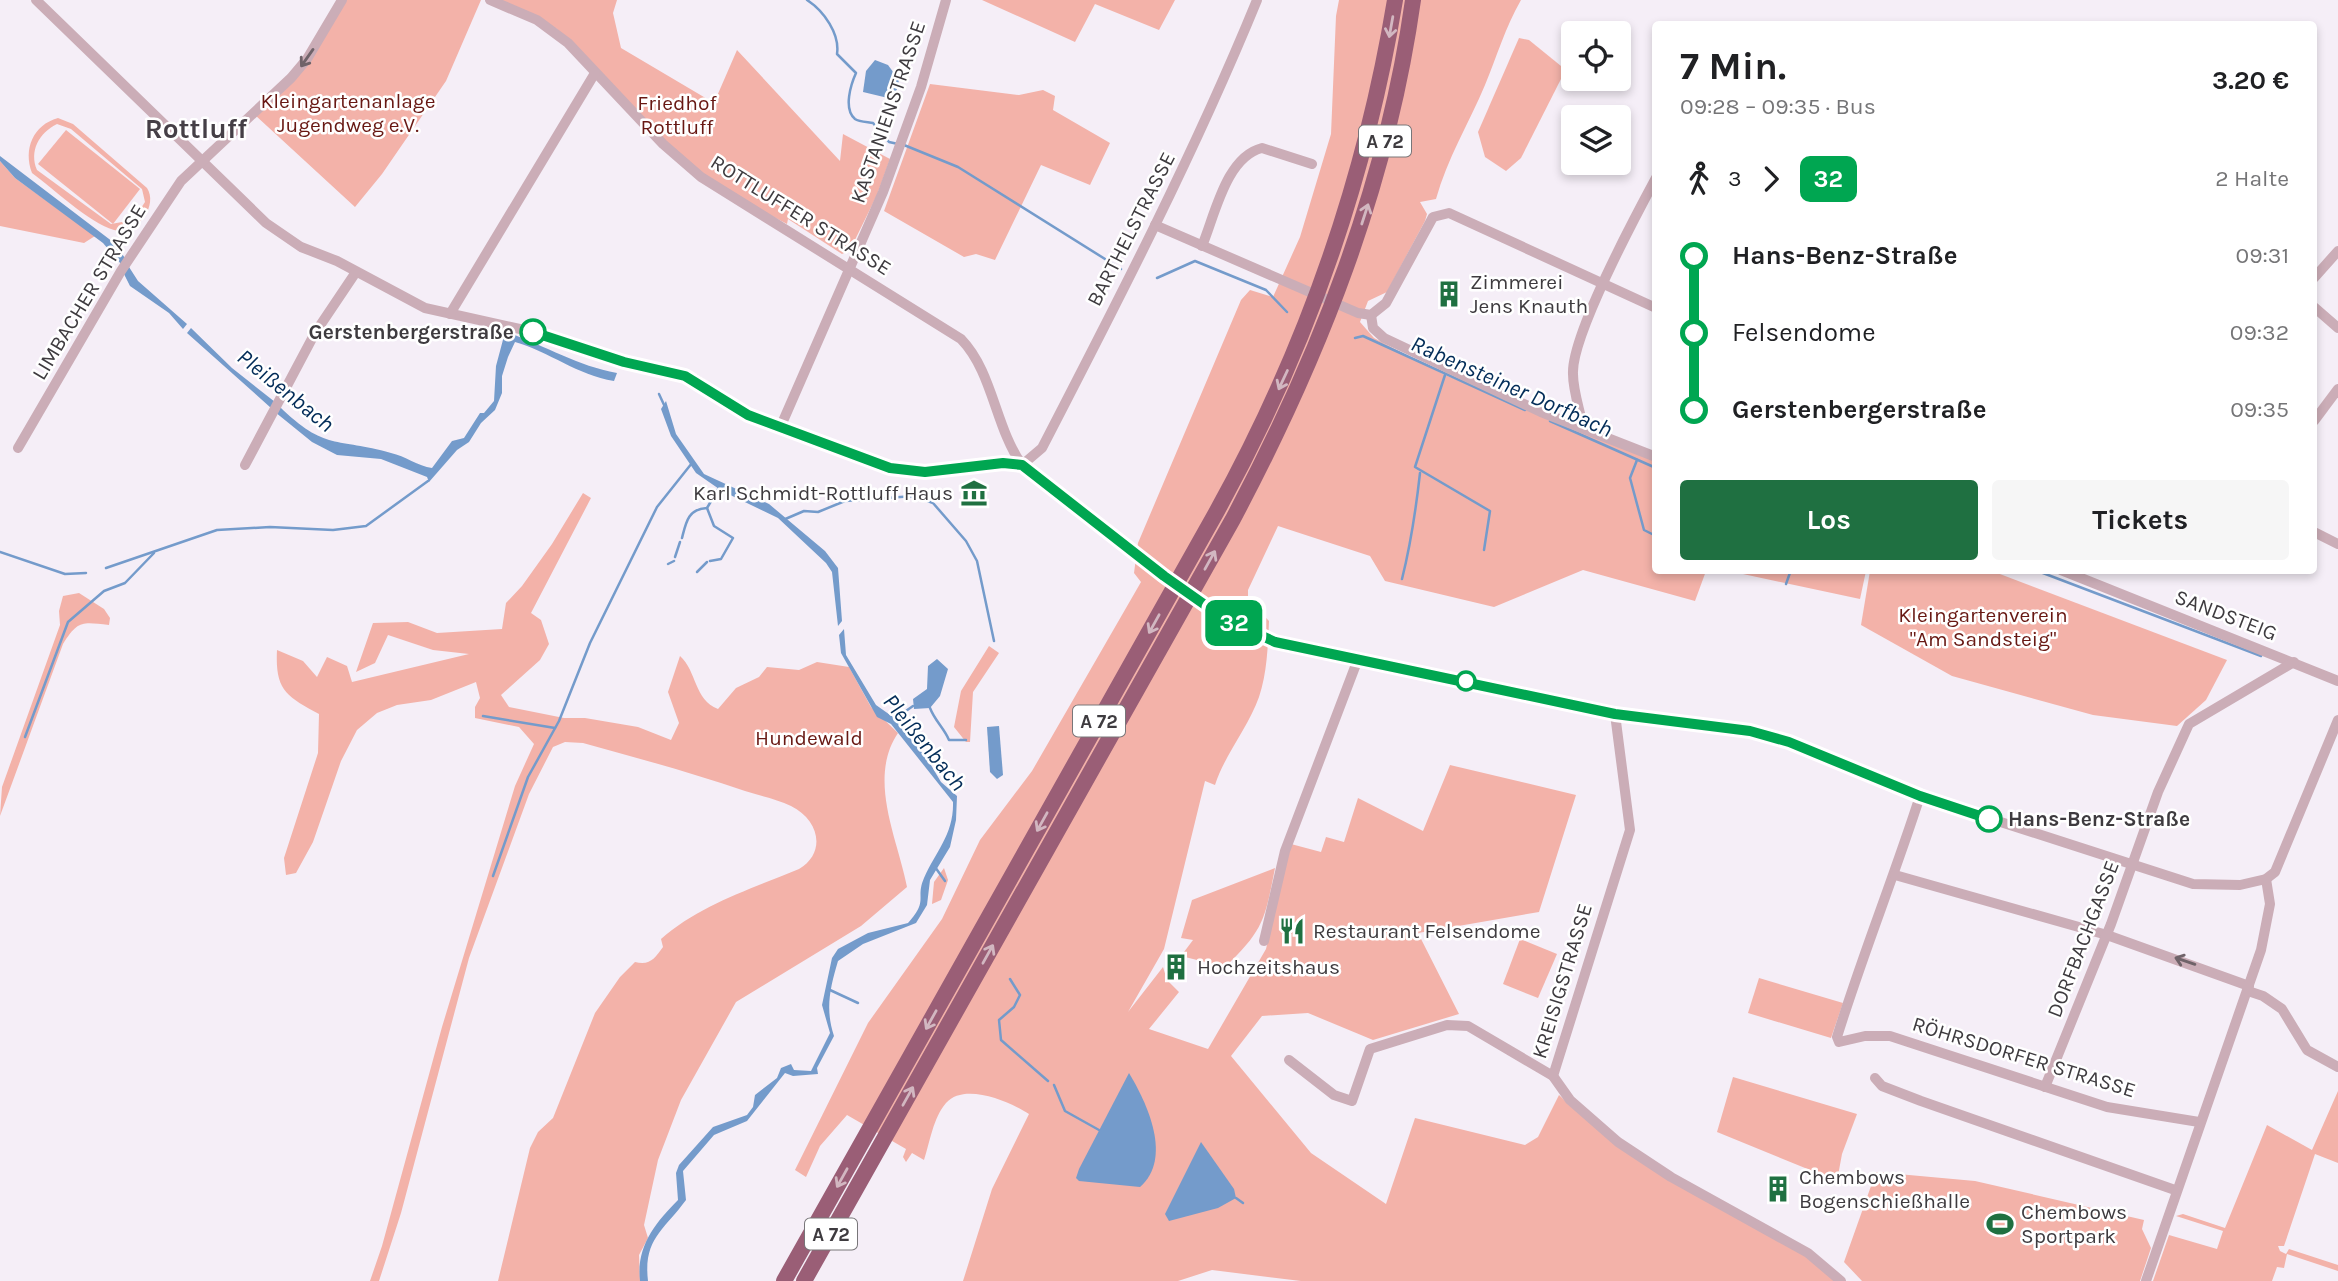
<!DOCTYPE html>
<html lang="de">
<meta charset="utf-8">
<style>
body{margin:0;font-family:Karla,sans-serif;background:#f6f6f6;color:#202124;height:100vh;display:flex;flex-direction:column;font-size:26px;white-space:nowrap}
*{box-sizing:border-box;margin:0}
p{font-size:23px;color:#757577}
.icon{flex:none;width:38px;height:38px;fill:none;stroke:currentColor;stroke-width:2;stroke-linecap:round;stroke-linejoin:round}
.map{position:relative;flex:1;overflow:hidden}
.panel{position:absolute;left:1652px;top:21px;width:665px;height:553px;display:flex;flex-direction:column;background:#fff;border-radius:7px;box-shadow:0 4px 10px #0003}
.panel>*{flex:none}
.badge{padding:0 14px;border-radius:10px;font-size:24px;line-height:46px}
.controls{position:absolute;left:1561px;top:21px;display:grid;gap:14px}
.controls a{display:grid;place-items:center;width:70px;height:70px;border-radius:7px;background:#fff;box-shadow:0 4px 10px #0003;font-size:35px}
.map>.badge{position:absolute;translate:-50% -50%;box-shadow:0 0 0 4px #fff}
.legs{display:flex;align-items:center;gap:10px;height:77px;padding:0 28px;font-size:23px}
.legs p{margin-inline-start:auto}
.summary{display:flex;align-items:center;justify-content:space-between;height:119px;padding:0 28px}
h1{font-size:38px;font-weight:700;line-height:52px}
.primary-button{display:flex;gap:14px;margin-top:auto;padding:14px 28px}
.primary-button a{flex:1;height:80px;border-radius:7px;background:#1f7041;color:#fff;font-size:28px;font-weight:700;line-height:80px;text-align:center}
.primary-button a+a{background:#f6f6f6;color:#202124}
ul{padding:0 28px;list-style:none}
li{display:flex;align-items:center;gap:24px;height:77px;font-size:26px}
li i{display:grid;place-items:center;width:10px;height:100%;margin:0 9px;background:currentColor}
li i::after{content:'';width:18px;height:18px;margin:-9px;border:5px solid;border-radius:50%;background:#fff}
li p{margin-inline-start:auto}
li:first-child i{background:linear-gradient(#0000 50%,currentColor 0)}
li:last-child i{background:linear-gradient(currentColor 50%,#0000 0)}
.map>svg:first-child{display:block}
.green{fill:#f3b2a9;fill-rule:evenodd}
.water{fill:#749bcb}
.lines{fill:none;stroke-linecap:round;stroke-linejoin:round}
.stream{stroke:#749bcb;stroke-width:2.5}
.minor{stroke:#cbadb7;stroke-width:10}
.highway{stroke:#9a5e76;stroke-width:16}
.oneway{stroke:#d2b7c1}
.oneway2{stroke:#6f6369}
.line-1-casing{stroke:#fff;stroke-width:16}
.line-1{stroke:#00a651;stroke-width:10}
.stop-1-dot{fill:#fff;stroke:#00a651;stroke-width:3.5}
.labels{text-anchor:middle;stroke-width:5;stroke-linejoin:round;paint-order:stroke}
.shield{fill:#fff;stroke:#787679;stroke-width:2}
.shield-label{font-size:19px;font-weight:bold;fill:#3e3b3f}
.park-label{font-size:21px;fill:#681813;stroke:#fff}
.street-label{font-size:21px;fill:#3e3b3f;stroke:#fff}
.poi-label{font-size:21px;fill:#3e3b3f;stroke:#fff;text-anchor:start}
.stop-label{font-size:21px;font-weight:bold;fill:#3e3b3f;stroke:#fff;text-anchor:end}
.water-label{font-size:23px;font-style:italic;fill:#022c58;stroke:#fff}
.district-label{font-size:28px;font-weight:bold;fill:#453f46;stroke:#fff}
</style>
<div class="map">
<svg width="2338" height="1281" viewBox="0 0 2338 1281">
<rect width="100%" height="100%" fill="#f5eef7"/>
<g class="green">
<path d="M346 0H481L446 81 382 174 355 207 255 115 290 83Z"/>
<path d="M501 0H617L613 13 621 48 714 103 737 50 840 161 843 134 890 159 877 195 850 250 842 254 788 219 787 224 699 177 557 29Z"/>
<path d="M982 0H1175L1159 30 1095 4 1075 42Z"/>
<path d="M1339 0H1521C1505 28 1497 56 1485 85 1469 123 1447 159 1436 199L1420 202 1427 214 1425 221 1387 292 1368 301 1360 322 1374 338 1445 375 1655 459 1656 570 1706 571 1695 601 1583 570 1494 607 1385 581 1370 556 1278 526 1248 590V599L1269 621C1268 645 1267 674 1259 697 1248 728 1225 754 1215 785L1205 781 1164 949 1128 1012 1163 967 1167 980 1179 992 1149 1029 1208 1049 1266 949 1291 844 1321 852 1326 837 1344 842 1358 798 1423 831 1450 765 1576 795 1539 912 1418 933 1459 1014 1373 1040 1308 1013 1262 1016 1231 1056 1311 1153 1386 1204 1415 1118 1525 1145 1538 1137 1559 1095C1639 1176 1754 1206 1836 1281H1301L1212 1270 1178 1281H963L992 1189 1029 1114C1010 1102 965 1082 946 1103 933 1118 930 1142 924 1160L912 1153 906 1162 903 1157 906 1149 847 1115 820 1146 806 1177 795 1170 868 1023 942 919 980 840 1032 771 1141 582 1134 573 1138 543 1241 300 1250 290 1273 297 1300 237 1331 134 1336 16Z"/>
<path d="M1519 38 1529 40 1561 66V79L1521 158 1506 171 1485 157 1478 132Z"/>
<path d="M930 84 1019 95 1043 90 1055 96 1053 110 1110 143 1090 185 1041 165 995 260 976 254 964 257 884 211Z"/>
<path d="M58 118 73 124 147 188C159 207 135 236 114 230 88 222 54 189 32 173 23 149 33 125 58 118ZM57 124 71 129 142 189 145 202 133 220 111 224 37 170C29 151 39 133 57 124Z"/>
<path d="M66 130 140 189 113 224 38 164Z"/>
<path d="M0 161 15 178 95 236 84 243 0 226Z"/>
<path d="M583 493 591 498 531 613 541 620 549 644 540 660 501 695 509 707 564 718H585L638 727 671 740 679 723 668 692 680 656C697 671 694 700 718 709L736 688 759 677 767 667 799 670 817 662 849 667 871 707 898 733C867 779 898 839 907 887L861 926 736 1002 681 1100 658 1160 644 1225 648 1238 639 1255 640 1281H498L530 1148 538 1132 553 1118 595 1013 620 977 635 962C650 966 655 958 663 947L661 939C700 905 751 889 799 869 827 852 819 820 791 806 777 799 760 796 745 791 692 773 638 758 583 743L565 742 553 747 529 794 469 958 401 1213 379 1281H370L382 1246 442 1027 515 786 534 744 519 727 475 718V707L480 698 476 682 431 700 397 705 377 713 357 730 341 761 313 842 296 873 286 875 284 858 318 753 319 714C286 696 275 690 277 650L303 661 317 677 327 657 347 666 352 682 469 654 433 650 388 635 375 663 356 672 373 623 408 622 437 633 502 629 506 603 522 586 552 544Z"/>
<path d="M1729 571 1866 570V571L1860 599Z"/>
<path d="M1870 571H1992L2227 660 2206 700 2177 726 2093 715 1952 676 1861 625Z"/>
<path d="M79 593 104 609 110 618 109 625C82 622 78 620 63 644L0 816 2 787 60 625 59 611 63 596Z"/>
<path d="M989 646 999 653 973 692 970 742H966L954 727 961 691Z"/>
<path d="M944 868 948 880 941 900 932 904 934 882Z"/>
<path d="M1275 868C1265 919 1264 930 1225 967L1181 956 1193 940 1181 938 1192 900Z"/>
<path d="M1520 939 1557 954 1538 998 1503 984Z"/>
<path d="M1759 978 1843 1003 1831 1038 1748 1013Z"/>
<path d="M1733 1077 1857 1114 1842 1154 1837 1181 1717 1132Z"/>
<path d="M2338 1091V1163L2315 1154 2284 1246H2278L2280 1251 2286 1254 2289 1249 2338 1265V1271L2287 1254 2284 1268 2277 1267 2272 1281H2153L2169 1235 2217 1249 2223 1231 2176 1216 2183 1214 2225 1228 2267 1125 2312 1150Z"/>
<path d="M1876 1172 1975 1181 2144 1220 2142 1229 2151 1248 2140 1281H1862L1844 1262Z"/>
</g>
<g class="water">
<path d="M875 60 888 65 899 80 896 93 888 98 863 92 866 71Z"/>
<path d="M0 156 113 242 125 258 121 264 103 243 15 178 0 161Z"/>
<path d="M129 267 138 281 187 324 183 329 169 313 130 286 124 274Z"/>
<path d="M191 328 232 368 275 402 271 408 187 333Z"/>
<path d="M509 333C546 346 578 366 617 373L614 381C577 375 550 352 515 342L508 357 502 376V393L495 410 481 423 469 442 457 450 429 482 427 477 381 459 337 455 312 442 275 412 279 406C326 452 336 437 391 453 405 456 418 466 432 468L452 441 464 438 480 413H484L494 401 496 366 504 336Z"/>
<path d="M666 401 676 434 704 474 769 504 825 551 838 568 842 621 838 626 832 572 826 563 778 518 722 491 696 473 671 436 661 409Z"/>
<path d="M844 629 846 655 876 705 893 717 928 760 941 782 957 796 956 820 950 847 930 880 927 905 916 923 863 944 838 961C830 988 825 1009 834 1036L817 1068 818 1074 793 1076 785 1073 747 1121 714 1135 683 1171 686 1200C664 1230 643 1239 648 1281H640C636 1247 655 1223 678 1200L676 1173 679 1165 713 1127 747 1115 753 1107 755 1095 777 1078 781 1068 791 1064 794 1070 811 1071 830 1033 822 1005 832 958 838 949 868 933 908 923C929 900 915 899 924 878 936 851 954 834 953 802L891 724 877 717 841 653 839 635Z"/>
<path d="M937 659 948 669 940 696 930 708 914 709 913 699 927 689 928 666Z"/>
<path d="M999 726 1003 775 997 779 990 772 987 727Z"/>
<path d="M1129 1073C1147 1103 1173 1158 1140 1187L1079 1181 1076 1178 1079 1169Z"/>
<path d="M1201 1142 1234 1189 1236 1198 1218 1208 1169 1221 1165 1214Z"/>
</g>
<g class="lines">
<g class="stream">
<path d="M807 0C824 11 840 34 837 54L856 73C851 84 843 109 855 119 859 122 868 122 873 123L889 142 898 144"/>
<path d="M904 145 958 167 1121 269"/>
<path d="M1157 278 1195 261 1266 290 1287 312"/>
<path d="M1355 338 1363 336 1525 410"/>
<path d="M1445 375 1415 467 1490 511 1484 550"/>
<path d="M659 394 665 407"/>
<path d="M1550 421 1656 468"/>
<path d="M1637 460 1630 478 1644 530 1656 536"/>
<path d="M707 508 714 526 733 538 721 559 710 561"/>
<path d="M783 520 804 511 818 512 845 501 914 496 933 503 966 541 977 561 994 641"/>
<path d="M682 538C686 522 688 509 707 508L720 486"/>
<path d="M0 552 65 574 86 573"/>
<path d="M675 557 680 542"/>
<path d="M668 564 674 561"/>
<path d="M106 568 217 530 270 527 333 530 366 526 428 481"/>
<path d="M2035 570 2261 656"/>
<path d="M697 572 707 562"/>
<path d="M1402 579C1411 543 1416 509 1420 473"/>
<path d="M1786 584 1791 570"/>
<path d="M930 708C935 721 944 728 949 740H966"/>
<path d="M483 716 555 728"/>
<path d="M893 720 913 706"/>
<path d="M25 737 68 622 104 591 125 583 154 553"/>
<path d="M935 867 945 881"/>
<path d="M493 876 528 777 559 721 590 643 657 507 692 463"/>
<path d="M1010 979 1020 995 1014 1007 999 1020 1001 1040 1048 1081"/>
<path d="M830 990 858 1003"/>
<path d="M1054 1085 1065 1111 1099 1130"/>
<path d="M1236 1198 1243 1203"/>
</g>
<g class="minor">
<path d="M36 0 266 223 301 247 337 261 425 308 538 333 624 362 665 369 695 379 748 415 890 468 925 472 1003 463 1022 465 1144 562 1225 619 1275 642 1615 714 1750 731 1789 742 1920 796 2193 884 2240 885 2266 879 2275 872 2338 720"/>
<path d="M490 0 537 20 568 43 663 144 701 177 961 339C993 372 995 427 1022 465"/>
<path d="M1155 225 1358 313 1371 315 1386 303 1433 217 1449 213 1656 308"/>
<path d="M1202 246C1215 215 1226 157 1262 148L1312 164"/>
<path d="M2314 278 2338 251"/>
<path d="M2314 307 2338 328"/>
<path d="M450 314 595 73"/>
<path d="M1371 315 1373 328 1384 338 1541 412 1656 457"/>
<path d="M2314 421 2338 389"/>
<path d="M1583 427C1580 410 1573 391 1573 374 1571 337 1636 215 1656 178"/>
<path d="M780 428 883 192 921 87 946 0"/>
<path d="M18 448 121 271 181 181 291 78 307 59 342 0"/>
<path d="M245 465 315 333 356 272"/>
<path d="M1022 465 1042 448C1118 301 1194 154 1257 0"/>
<path d="M2314 532 2338 544"/>
<path d="M2061 570 2338 681"/>
<path d="M1920 796C1894 877 1862 956 1837 1037L1839 1042 1865 1036H1890L2107 1107 2199 1122"/>
<path d="M1895 875 2107 935 2249 986"/>
<path d="M1264 941 1285 851 1358 659"/>
<path d="M2248 991 2263 996 2282 1009 2307 1050 2338 1067"/>
<path d="M1289 1060 1334 1095 1352 1101 1370 1049 1447 1025 1468 1026 1553 1076 1570 1100 1618 1142 1671 1177 1808 1253 1841 1281"/>
<path d="M1553 1076 1630 830 1615 714"/>
<path d="M1875 1078 1882 1086 1921 1101 2175 1190"/>
<path d="M2045 1087 2111 924 2158 792 2189 724 2294 662"/>
<path d="M2146 1281 2261 950 2270 904 2266 879"/>
</g>
<g class="highway">
<path d="M784 1281 1217 511C1306 350 1365 182 1395 0"/>
<path d="M804 1281 1233 519C1320 355 1387 185 1413 0"/>
</g>
</g>
<defs><path id="oneway-shaft" d="M-6 0H5M1.5-3L5.5 0L1.5 3" fill="none" stroke-width="1.6" stroke-linecap="round" stroke-linejoin="round" transform="scale(1.75)"/></defs>
<g class="oneway">
<use href="#oneway-shaft" transform="translate(1391 27) rotate(100)"/>
<use href="#oneway-shaft" transform="translate(1365 214) rotate(-72)"/>
<use href="#oneway-shaft" transform="translate(1283 380) rotate(115)"/>
<use href="#oneway-shaft" transform="translate(1210 560) rotate(-61)"/>
<use href="#oneway-shaft" transform="translate(1154 624) rotate(119)"/>
<use href="#oneway-shaft" transform="translate(1042 822) rotate(119)"/>
<use href="#oneway-shaft" transform="translate(988 954) rotate(-61)"/>
<use href="#oneway-shaft" transform="translate(931 1020) rotate(119)"/>
<use href="#oneway-shaft" transform="translate(908 1096) rotate(-61)"/>
<use href="#oneway-shaft" transform="translate(842 1178) rotate(119)"/>
</g>
<g class="oneway2">
<use href="#oneway-shaft" transform="translate(307 58) rotate(125)"/>
<use href="#oneway-shaft" transform="translate(2185 961) rotate(-161)"/>
</g>
<g class="lines">
<g class="line-1-casing">
<path id="line-1" d="M533 332 624 362 685 376 748 415 890 468 925 472 1003 463 1022 465 1164 576 1225 619 1275 642 1615 714 1750 731 1789 742 1920 796 1989 819"/>
</g>
<use href="#line-1" class="line-1"/>
</g>
<defs>
<g id="building-bare" transform="scale(2.1)"><path d="M-4-6H4V6H1V3H-1V6H-4ZM-2.5-4.3h1.7v1.8h-1.7ZM.8-4.3h1.7v1.8H.8ZM-2.5-1h1.7V.8h-1.7ZM.8-1h1.7V.8H.8Z" fill="#1f7041" stroke="#fff" stroke-width="2.5" paint-order="stroke"/></g>
<g id="museum-bare" transform="scale(2.1)"><path d="M0-6L6-3V-2H-6V-3ZM-5-1h2V3h-2ZM-1-1h2V3h-2ZM3-1h2V3H3ZM-6 4H6V6H-6Z" fill="#1f7041" stroke="#fff" stroke-width="2.5" paint-order="stroke"/></g>
<g id="restaurant-bare" transform="scale(2.1)"><path d="M-5-6h1v4h1v-4h1v4h1v-4h1v5L-1.5 .5V6h-2V.5L-5-1ZM5-6V6H3V1.5H1.5Q1.5-4 5-6Z" fill="#1f7041" stroke="#fff" stroke-width="2.5" paint-order="stroke"/></g>
<g id="stadium-bare" transform="scale(2.1)"><path d="M0-5a6.5 5 0 1 0 0 10a6.5 5 0 1 0 0-10ZM-3.5-1.8h7v3.6h-7Z" fill="#1f7041" stroke="#fff" stroke-width="2.5" paint-order="stroke"/></g>
</defs>
<g fill-rule="evenodd">
<use href="#building-bare" x="1449" y="294"/>
<use href="#museum-bare" x="974" y="493"/>
<use href="#restaurant-bare" x="1292" y="931"/>
<use href="#building-bare" x="1176" y="967"/>
<use href="#building-bare" x="1778" y="1189"/>
<use href="#stadium-bare" x="2000" y="1224"/>
</g>
<g class="stop-1-dot">
<circle cx="533" cy="332" r="12"/>
<circle cx="1466" cy="681" r="9"/>
<circle cx="1989" cy="819" r="12"/>
</g>
<g class="labels">
<g class="shield">
<rect x="1359" y="125.5" width="52" height="31" rx="5"/>
<rect x="1073" y="705.5" width="52" height="31" rx="5"/>
<rect x="805" y="1218.5" width="52" height="31" rx="5"/>
</g>
<g class="shield-label">
<text x="1385" y="148">A 72</text>
<text x="1099" y="728">A 72</text>
<text x="831" y="1241">A 72</text>
</g>
<g class="park-label">
<text x="348" y="108">Kleingartenanlage<tspan x="348" dy="24">Jugendweg e.V.</tspan></text>
<text x="677" y="110">Friedhof<tspan x="677" dy="24">Rottluff</tspan></text>
<text x="1983" y="622">Kleingartenverein<tspan x="1983" dy="24">"Am Sandsteig"</tspan></text>
<text x="809" y="745">Hundewald</text>
</g>
<g class="street-label">
<text transform="translate(888 112) rotate(-71)" y="7">KASTANIENSTRASSE</text>
<text transform="translate(801 215) rotate(32)" y="7">ROTTLUFFER STRASSE</text>
<text transform="translate(1131 229) rotate(-63)" y="7">BARTHELSTRASSE</text>
<text transform="translate(89 292) rotate(-59)" y="7">LIMBACHER STRASSE</text>
<text transform="translate(2226 615) rotate(21)" y="7">SANDSTEIG</text>
<text transform="translate(2083 939) rotate(-69)" y="7">DORFBACHGASSE</text>
<text transform="translate(1562 981) rotate(-73)" y="7">KREISIGSTRASSE</text>
<text transform="translate(2024 1057) rotate(17)" y="7">RÖHRSDORFER STRASSE</text>
</g>
<g class="poi-label">
<text x="1470" y="289">Zimmerei<tspan x="1470" dy="24">Jens Knauth</tspan></text>
<text x="953" y="500" text-anchor="end">Karl Schmidt-Rottluff Haus</text>
<text x="1313" y="938">Restaurant Felsendome</text>
<text x="1197" y="974">Hochzeitshaus</text>
<text x="1799" y="1184">Chembows<tspan x="1799" dy="24">Bogenschießhalle</tspan></text>
<text x="2021" y="1219">Chembows<tspan x="2021" dy="24">Sportpark</tspan></text>
</g>
<g class="stop-label">
<text x="514" y="339">Gerstenbergerstraße</text>
<text x="2008" y="826" text-anchor="start">Hans-Benz-Straße</text>
</g>
<g class="water-label">
<text transform="translate(1512 386) rotate(24)" y="8">Rabensteiner Dorfbach</text>
<text transform="translate(286 390) rotate(39)" y="8">Pleißenbach</text>
<text transform="translate(925 742) rotate(51)" y="8">Pleißenbach</text>
</g>
<g class="district-label">
<text x="196" y="138">Rottluff</text>
</g>
</g>
</svg>
<div class="controls">
<a><svg class="icon" aria-label="locate" viewBox="0 0 24 24"><circle cx="12" cy="12" r="6"/><path d="M12 2v4M12 18v4M2 12h4M18 12h4"/></svg></a>
<a><svg class="icon" aria-label="layers" viewBox="0 0 24 24"><path d="M12 4l9 5-9 5-9-5zM3 14l9 5 9-5"/></svg></a>
</div>
<b class="badge" style="left:1234px;top:623px;background:#00a651;color:#fff">32</b>
<section class="panel">
<div class="summary"><div><h1>7 Min.</h1><p>09:28 – 09:35 · Bus</p></div><b>3.20 €</b></div>
<div class="legs"><svg class="icon" aria-label="walk" viewBox="0 0 24 24"><circle cx="13" cy="4" r="2"/><path d="M13 8l-2 6 4 7M11 14l-3 7M7 12l3-4h3l4 4"/></svg>3<svg class="icon" aria-label="forward" viewBox="0 0 24 24"><path d="M9 5l7 7-7 7"/></svg><b class="badge" style="background:#00a651;color:#fff">32</b><p>2 Halte</p></div>
<ul>
<li><i style="color:#00a651"></i><b>Hans-Benz-Straße</b><p>09:31</p></li>
<li><i style="color:#00a651"></i><span>Felsendome</span><p>09:32</p></li>
<li><i style="color:#00a651"></i><b>Gerstenbergerstraße</b><p>09:35</p></li>
</ul>
<div class="primary-button"><a>Los</a><a>Tickets</a></div>
</section>
</div>
